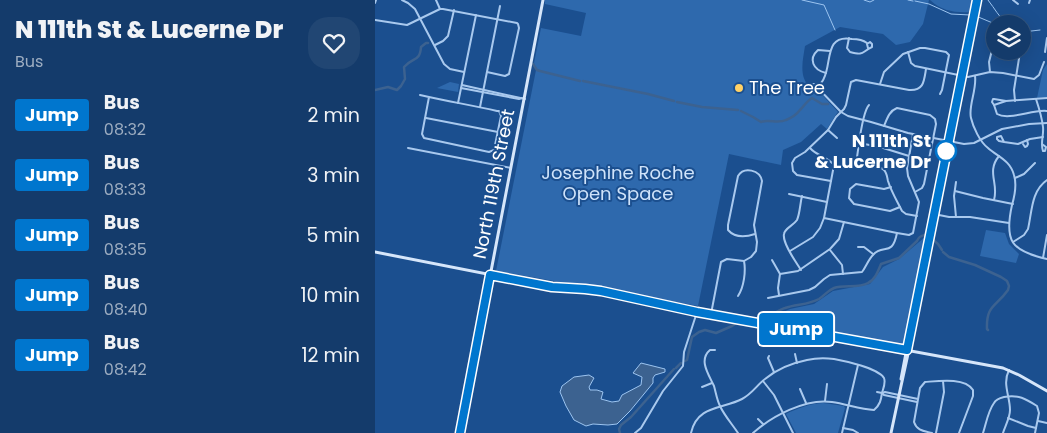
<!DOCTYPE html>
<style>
body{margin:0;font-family:Poppins,sans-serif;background:#214673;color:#f1f3f6;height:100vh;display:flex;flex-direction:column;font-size:19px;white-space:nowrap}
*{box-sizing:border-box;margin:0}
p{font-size:16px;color:#9dadc1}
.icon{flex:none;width:28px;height:28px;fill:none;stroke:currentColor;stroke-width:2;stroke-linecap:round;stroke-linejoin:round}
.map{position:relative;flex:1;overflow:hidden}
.details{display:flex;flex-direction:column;background:#143b6b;width:375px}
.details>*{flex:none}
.badge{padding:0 10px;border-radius:4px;font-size:18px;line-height:32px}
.fabs{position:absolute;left:611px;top:15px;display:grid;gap:10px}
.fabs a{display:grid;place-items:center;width:45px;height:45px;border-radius:50%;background:#143b6b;box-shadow:0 5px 20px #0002,0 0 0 1px #33557e;font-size:25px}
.map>.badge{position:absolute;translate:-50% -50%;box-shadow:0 0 0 2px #fff}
.round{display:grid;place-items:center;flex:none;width:52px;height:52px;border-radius:20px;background:#214673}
.head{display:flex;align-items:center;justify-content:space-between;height:85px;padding:0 15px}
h1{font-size:24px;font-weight:800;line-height:38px}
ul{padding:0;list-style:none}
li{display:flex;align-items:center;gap:15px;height:60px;padding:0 15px}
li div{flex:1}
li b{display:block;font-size:19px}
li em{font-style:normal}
li .badge{min-width:55px;font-weight:700;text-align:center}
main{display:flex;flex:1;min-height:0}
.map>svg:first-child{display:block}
.green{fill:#2e69ad}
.water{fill:#3c6290;stroke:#9cc4f0}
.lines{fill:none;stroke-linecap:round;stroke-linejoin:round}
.stream{stroke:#9cc4f0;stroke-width:1}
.canal{stroke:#3c6290;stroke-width:2.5}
.street{stroke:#a9c9ee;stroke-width:2}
.secondary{stroke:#d6e6fa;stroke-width:3}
.line-casing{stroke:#fff;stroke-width:11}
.line{stroke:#0076ce;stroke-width:8}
.poi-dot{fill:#ffd166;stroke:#1b4f8f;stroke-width:2}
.stop-dot{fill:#fff;stroke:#0076ce;stroke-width:2.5}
.labels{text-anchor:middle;stroke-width:4;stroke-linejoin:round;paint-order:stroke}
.poi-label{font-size:18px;fill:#fff;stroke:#1b4f8f;text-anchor:start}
.stop-label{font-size:18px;font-weight:bold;fill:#fff;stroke:#1b4f8f;text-anchor:end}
.park-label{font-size:18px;fill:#cfe3fa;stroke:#1b4f8f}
.street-label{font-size:18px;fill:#fff;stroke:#1b4f8f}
</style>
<main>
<section class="details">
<div class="head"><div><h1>N 111th St &amp; Lucerne Dr</h1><p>Bus</p></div><a class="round"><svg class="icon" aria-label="heart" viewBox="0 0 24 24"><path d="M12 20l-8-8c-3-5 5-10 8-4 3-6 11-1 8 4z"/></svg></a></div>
<ul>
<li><span class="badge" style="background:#0076ce;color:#fff">Jump</span><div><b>Bus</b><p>08:32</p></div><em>2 min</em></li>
<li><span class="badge" style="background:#0076ce;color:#fff">Jump</span><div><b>Bus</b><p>08:33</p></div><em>3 min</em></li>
<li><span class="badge" style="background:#0076ce;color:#fff">Jump</span><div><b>Bus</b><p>08:35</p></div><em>5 min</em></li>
<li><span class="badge" style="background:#0076ce;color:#fff">Jump</span><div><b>Bus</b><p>08:40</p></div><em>10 min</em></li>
<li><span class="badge" style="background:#0076ce;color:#fff">Jump</span><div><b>Bus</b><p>08:42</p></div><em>12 min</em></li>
</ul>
</section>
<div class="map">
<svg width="672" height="433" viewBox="0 0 672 433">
<rect width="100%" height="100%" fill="#1b4f8f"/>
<g class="green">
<path d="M170 0H554L548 24 535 42 521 45 508 34 465 27 430 46C428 59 424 75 433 85 436 89 439 88 443 91 450 97 456 105 463 112L462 113 452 129 446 124 426 142 408 150 406 165 354 154 323 306 121 271 161 70 159 63 166 28 206 36 211 13 170 4Z"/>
<path d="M555 0H599L596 12C580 13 567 11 555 0Z"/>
<path d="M672 64V97L662 98 668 70Z"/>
<path d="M75 82 84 84 83 92 62 88Z"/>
<path d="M611 230 630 233 634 244 644 254 641 263 605 256Z"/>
<path d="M550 237 552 241 532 346 529 348 378 320 395 318 415 309 439 304 458 291 495 284 508 267 524 259Z"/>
<path d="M448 403 469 406 470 408 463 433H421L411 414C423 408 434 404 448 403Z"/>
</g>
<path class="water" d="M266 363 290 369V372L280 375 278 378V383L255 411 242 424 233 425 218 424 211 426 199 420 191 406 185 392 187 386 199 377 214 375 219 378 214 387 215 390H222L228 392 226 399 237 402 244 401 247 395 266 385 267 377 258 373Z"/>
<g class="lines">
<g class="stream">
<path d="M427 0 449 5 460 30"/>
<path d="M489 0 495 2 499 0"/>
<path d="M533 0 538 1"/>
<path d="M613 0C620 9 624 17 632 24"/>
<path d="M540 1 554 4 576 14 595 15"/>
<path d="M601 16 620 24"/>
<path d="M648 32 665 30"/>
<path d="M648 34 649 33"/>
</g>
<g class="canal">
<path d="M158 64 162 70 165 71 205 81"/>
<path d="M208 81 273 94 299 101"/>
<path d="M0 90 13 87 22 90 26 86 30 79 29 67C38 57 45 62 46 47L51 43H53"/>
<path d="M302 102 327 107 363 110"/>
<path d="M366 111 378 117 386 122C394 119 403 124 411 120 416 118 422 114 425 110 429 106 432 101 437 98L447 104H453"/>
<path d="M556 238 563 244 567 250"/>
<path d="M568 252 574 257 600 265 626 277 632 281 634 286 633 290C621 307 611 305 612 329L613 330"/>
<path d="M389 318C397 316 403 310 410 308 421 304 433 305 444 299 449 296 452 291 459 288 469 284 483 289 493 283 500 280 503 271 506 264L524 258 542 241C544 237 545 236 550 235"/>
<path d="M375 319 386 318"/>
<path d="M310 361 312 360 317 337 324 332 330 330 341 333 357 326 361 323H374L375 322"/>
<path d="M301 368 306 363"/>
<path d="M245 433 244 429 246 425 256 417 299 369"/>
</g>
<g class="street">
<path d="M27 0 33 3 40 9 69 64 75 69 89 72"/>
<path d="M61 0 65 9"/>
<path d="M638 0 643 4"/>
<path d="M0 3 1 0"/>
<path d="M654 3 655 0"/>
<path d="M0 20 32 25 65 9H68L142 23 143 24 144 28 134 74 130 76 112 72"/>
<path d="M474 38 472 48 475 52C490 56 486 52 497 47V44L495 42 492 44 493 48"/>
<path d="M60 45 68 41 73 36 79 10"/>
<path d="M623 51 644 55"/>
<path d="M533 52 536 63 540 66 593 77 615 72 628 73 659 79 664 75 669 62"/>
<path d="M670 52 672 38"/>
<path d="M615 72 614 62 617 50 620 51"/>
<path d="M451 73C438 70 433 59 443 50L455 51"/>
<path d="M600 76C602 90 593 106 596 118 598 127 605 142 613 148 623 157 635 160 639 175 642 185 640 195 637 205 629 241 636 251 672 259"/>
<path d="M437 84H439L466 112 473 116 496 122 533 133 589 144 599 143 627 129 654 124 672 123"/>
<path d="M505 84 509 72 528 54 545 48H550L571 52 574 55 567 90 565 94"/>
<path d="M87 85 150 99"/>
<path d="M442 87C444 85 448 82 449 78 457 63 449 34 477 39 483 39 488 40 492 43"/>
<path d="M86 88 144 99 147 98"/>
<path d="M45 95 54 97C77 102 100 106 122 111H124L126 116 119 150 114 152 49 138 47 134 54 97"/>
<path d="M661 99C664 108 667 118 668 127 669 135 665 144 668 151H670L671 147 667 144"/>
<path d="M631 101 619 99H618L617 102 619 105 631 101 672 98"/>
<path d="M640 101 639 90 645 52"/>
<path d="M83 103 101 15"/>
<path d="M494 105C487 112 484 145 482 157 485 170 501 162 509 170 512 173 512 177 513 181 516 191 522 201 527 211L531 214 542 216"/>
<path d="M619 105 622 114C634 121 658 109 672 111"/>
<path d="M105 107 125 6"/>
<path d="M51 118 123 132"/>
<path d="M509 126C512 119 514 111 522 108L555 115 560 119 561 124 549 184 547 188 540 192"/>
<path d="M453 130 462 138"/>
<path d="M629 142 624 141 622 139V137L626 136 629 142 643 144 655 139 668 137"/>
<path d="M484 143 505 147 534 156"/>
<path d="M648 144 650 147 652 146 653 144 652 140"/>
<path d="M33 148 136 168"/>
<path d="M640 178 649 174 660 163"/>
<path d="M456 181 422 175 418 171 417 163 420 158 430 152 453 130 461 117 469 109 471 105 476 82 481 80 534 90C549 91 549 81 551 69"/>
<path d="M581 182 579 196 581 217"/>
<path d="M516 187 509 189 481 184 475 189 474 198 479 204 515 211 525 207"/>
<path d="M580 191 608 198 638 204"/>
<path d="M414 194 452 202"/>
<path d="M619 200C624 183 611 172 624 156"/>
<path d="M559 214 574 217H595L634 223"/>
<path d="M449 218 522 233 534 235 538 233 544 202 533 176 532 168 538 134"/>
<path d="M638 242 649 235 653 229C657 212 656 191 672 180"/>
<path d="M483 247H489L498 254"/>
<path d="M455 250 467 265 468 274"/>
<path d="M415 251 438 237 445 228 449 218 459 165C453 157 442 156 435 148"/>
<path d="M668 258 672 235"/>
<path d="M397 260 405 274 403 288 404 295"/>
<path d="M426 270C421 262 407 243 409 234 410 228 418 226 422 220 425 213 425 204 427 196"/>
<path d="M405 274 423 271 455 249 464 239 469 222"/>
<path d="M363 296C369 287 371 271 369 261"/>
<path d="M393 298 434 290 440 287 449 279 455 275 487 272C491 267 493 260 498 255 508 243 517 258 522 233"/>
<path d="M336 314 346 262 352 259 369 261 376 257 381 251 382 242 379 225 387 181C385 170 369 166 363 176L353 225V230C360 238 371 237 380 234"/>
<path d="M340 350H335C323 360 334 375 339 386 341 393 342 400 345 406 349 415 357 424 363 433"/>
<path d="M532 350 602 0"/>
<path d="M420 354 422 363"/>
<path d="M394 356 393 358 399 372"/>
<path d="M388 381 399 395 418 433"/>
<path d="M327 387 337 383"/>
<path d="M425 389 431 403"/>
<path d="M502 392 507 393 509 395 542 402"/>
<path d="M507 393 510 392 543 399"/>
<path d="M450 401 452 384"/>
<path d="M633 418 653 426 661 428"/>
<path d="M383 419 388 424"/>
<path d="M663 421 672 423"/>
<path d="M468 428 478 430 483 433"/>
<path d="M260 433 266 428 288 391 308 366 309 352 322 312"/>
<path d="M316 433C322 405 348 409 367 399 377 394 382 385 390 379 402 369 417 363 432 360 441 358 450 358 459 359 470 361 503 368 509 378 511 383 508 389 507 393 506 400 505 405 499 410 485 409 471 404 457 402 431 398 397 416 378 433"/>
<path d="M467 433 483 365"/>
<path d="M557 433C549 431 542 431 539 422L545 388 550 382C563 381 590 377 598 390V396L584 433"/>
<path d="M561 433 569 392 568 381"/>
<path d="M608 433C611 424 613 411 619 403 621 399 625 398 629 397 643 394 651 399 662 406L664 413 660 433"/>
<path d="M628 433C630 426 635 418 635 410 635 396 627 384 634 370"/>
</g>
<g class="secondary">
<path d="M0 252 163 284 183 288 217 290 336 314 628 368 644 375 672 391"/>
<path d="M526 379 531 353 532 351"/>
<path d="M85 433 168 0"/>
<path d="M516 433 526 386 533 354V351"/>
</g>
</g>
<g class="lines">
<g class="line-casing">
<path id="line" d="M85 433 115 275 177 287 210 289 226 291 322 312 532 350 602 0"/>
</g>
<use href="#line" class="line"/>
</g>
<circle class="poi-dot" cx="364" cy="88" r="5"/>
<circle class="stop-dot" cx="571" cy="151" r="10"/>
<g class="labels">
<g class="poi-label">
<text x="374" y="94">The Tree</text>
</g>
<g class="stop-label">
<text x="556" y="147">N 111th St<tspan x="556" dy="21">&amp; Lucerne Dr</tspan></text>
</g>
<g class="park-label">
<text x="243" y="179">Josephine Roche<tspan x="243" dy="21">Open Space</tspan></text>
</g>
<g class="street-label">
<text transform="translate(119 184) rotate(-79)" y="6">North 119th Street</text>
</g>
</g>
</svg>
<div class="fabs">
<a><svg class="icon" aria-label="layers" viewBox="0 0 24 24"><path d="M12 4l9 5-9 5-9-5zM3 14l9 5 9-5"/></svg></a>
</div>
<b class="badge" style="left:421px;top:329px;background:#0076ce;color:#fff">Jump</b>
</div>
</main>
